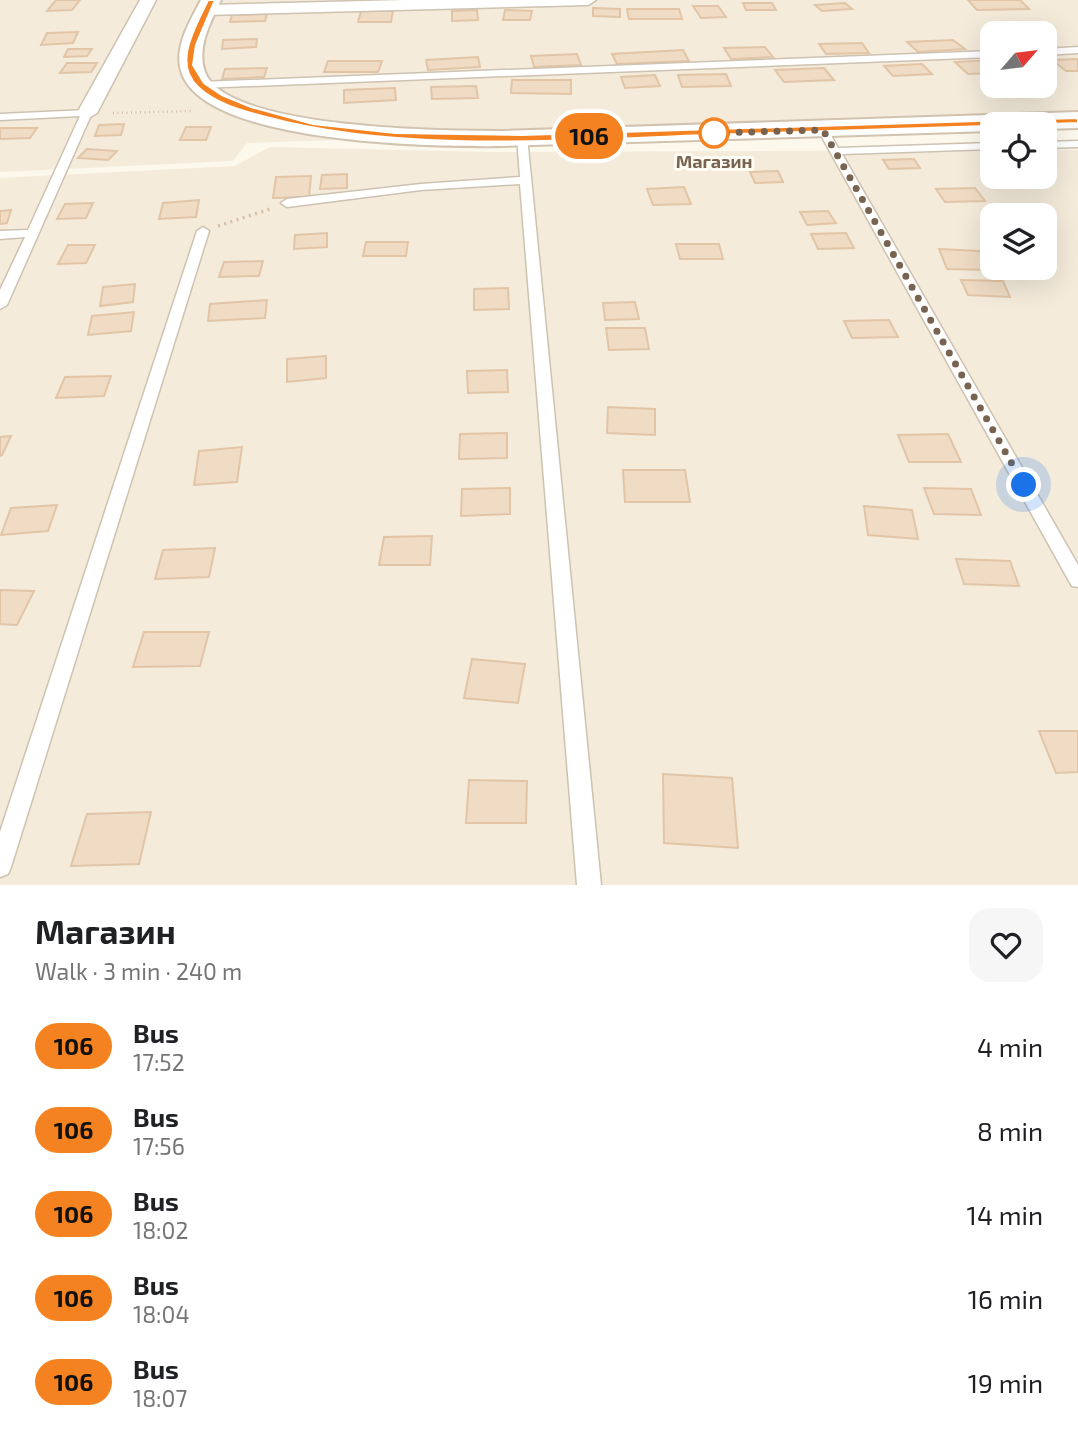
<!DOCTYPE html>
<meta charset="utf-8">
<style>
body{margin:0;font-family:"Exo 2",sans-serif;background:#f6f6f6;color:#202124;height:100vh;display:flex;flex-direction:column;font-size:26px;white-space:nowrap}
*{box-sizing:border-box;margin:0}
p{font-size:23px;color:#757577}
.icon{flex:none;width:38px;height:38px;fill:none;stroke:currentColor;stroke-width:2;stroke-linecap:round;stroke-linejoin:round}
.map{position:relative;height:885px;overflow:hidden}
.sheet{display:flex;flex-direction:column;background:#fff;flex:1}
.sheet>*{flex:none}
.badge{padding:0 14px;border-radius:23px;font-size:24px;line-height:46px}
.needle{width:46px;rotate:62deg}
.tools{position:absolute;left:980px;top:21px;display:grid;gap:14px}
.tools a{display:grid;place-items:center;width:77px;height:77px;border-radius:14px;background:#fff;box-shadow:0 7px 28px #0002;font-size:35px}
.you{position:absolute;width:35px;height:35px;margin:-18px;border:5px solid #fff;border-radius:50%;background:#1a73e8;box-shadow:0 0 0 10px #1a73e833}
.map>.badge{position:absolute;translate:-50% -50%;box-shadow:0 0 0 4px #fff}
.round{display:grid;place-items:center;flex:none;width:74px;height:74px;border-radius:21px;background:#f6f6f6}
.headline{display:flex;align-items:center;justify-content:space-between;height:119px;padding:0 35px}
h1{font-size:33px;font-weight:700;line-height:52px}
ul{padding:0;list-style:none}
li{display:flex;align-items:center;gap:21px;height:84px;padding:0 35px}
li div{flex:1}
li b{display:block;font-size:26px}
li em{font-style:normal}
li .badge{min-width:77px;font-weight:700;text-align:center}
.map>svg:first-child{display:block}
.residential{fill:#f4ebdb;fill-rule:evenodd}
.building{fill:#f0dcc5;stroke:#e2c5a6;stroke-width:2}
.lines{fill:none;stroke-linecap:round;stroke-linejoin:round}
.service-casing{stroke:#cec2b1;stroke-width:3}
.minor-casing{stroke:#cec2b1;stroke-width:3}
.secondary-casing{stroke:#d1c3af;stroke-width:4}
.path-far1{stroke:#d6c0a7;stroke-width:2.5;stroke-dasharray:1 3.5;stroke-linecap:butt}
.path{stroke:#d6c0a7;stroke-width:3.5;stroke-dasharray:2 4.5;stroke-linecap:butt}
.service{fill:#fff;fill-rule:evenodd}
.minor{fill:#fff;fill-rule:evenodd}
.secondary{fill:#fff;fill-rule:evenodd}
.line{fill:#f58220;stroke:#fff;stroke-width:2}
.walk{stroke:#77634f;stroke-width:7;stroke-dasharray:0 12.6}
.stop-dot{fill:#fff;stroke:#f58220;stroke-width:3.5}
.labels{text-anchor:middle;stroke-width:6;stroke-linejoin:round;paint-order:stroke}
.far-stop-label{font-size:18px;font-weight:bold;fill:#77634f;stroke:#fefbf3}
</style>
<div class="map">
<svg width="1078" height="885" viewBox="0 0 1078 885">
<rect width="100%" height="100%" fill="#fcf8ec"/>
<g class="residential">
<path d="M0 0H1078V115L247 143 233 161 0 172ZM992 33H1045V86H992Z"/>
<path d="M270 147 490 152 992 150V177H1045V150H1078V885H0V178L235 166ZM992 215H1045V268H992Z"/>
</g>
<g class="building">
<path d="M56 0H80L72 10 47 11Z"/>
<path d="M968 0H1020L1029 9 977 10Z"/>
<path d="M743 3H772L776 10H746Z"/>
<path d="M845 3 852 9 822 11 815 5Z"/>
<path d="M693 6H718L726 17 701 18Z"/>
<path d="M593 8 620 9V17L593 16Z"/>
<path d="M627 9H679L682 19H629Z"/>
<path d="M477 10 478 20 452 21V11Z"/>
<path d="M505 10 532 11 530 20H503Z"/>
<path d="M361 11H393L391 22H358Z"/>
<path d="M267 14 265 21 230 22 232 15Z"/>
<path d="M78 32 73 43 41 45 47 33Z"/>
<path d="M257 39 256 47 222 49 223 40Z"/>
<path d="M953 40 965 49 918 52 907 42Z"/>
<path d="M862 43 869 53 826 54 819 44Z"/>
<path d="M765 47 773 57 731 59 724 48Z"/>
<path d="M68 49H92L87 56 64 57Z"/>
<path d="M683 50 689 61 617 64 612 54Z"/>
<path d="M577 54 581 65 534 67 531 56Z"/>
<path d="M478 57 480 67 428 70 426 60Z"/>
<path d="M1078 59V71H1066L1052 60Z"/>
<path d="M992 60V73L968 74 955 62Z"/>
<path d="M328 61H382L378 72H324Z"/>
<path d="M67 63H97L91 72 60 73Z"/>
<path d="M922 64 932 74 893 76 884 66Z"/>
<path d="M267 68 264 77 222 79 225 69Z"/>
<path d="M824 68 834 80 784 82 775 70Z"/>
<path d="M726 74 731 86 682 87 678 75Z"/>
<path d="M655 75 660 86 625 88 621 77Z"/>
<path d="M512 80H571V94L511 93Z"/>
<path d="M476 86 478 98 432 99 431 87Z"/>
<path d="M395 88 396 100 344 103V90Z"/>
<path d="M124 124 121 135 95 136 99 125Z"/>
<path d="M186 127H211L206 140H180Z"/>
<path d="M0 128H37L30 138 0 139Z"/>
<path d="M87 149 117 151 108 160 78 158Z"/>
<path d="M914 159 920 168 889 169 883 160Z"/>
<path d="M778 171 783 182 755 183 750 172Z"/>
<path d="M347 174V188L320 189 322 175Z"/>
<path d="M311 176 309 197 273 198 276 177Z"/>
<path d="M684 187 691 204 653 205 647 189Z"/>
<path d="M975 188 985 201 945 202 936 189Z"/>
<path d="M199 200 196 217 159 219 163 203Z"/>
<path d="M93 203 86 218 57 219 65 204Z"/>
<path d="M11 210 7 223 0 224V211Z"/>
<path d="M828 211 836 223 807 225 800 212Z"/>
<path d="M327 233V247L294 249 295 235Z"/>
<path d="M846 233 854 248 818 249 811 234Z"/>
<path d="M366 242H408L406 256H363Z"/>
<path d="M676 244H719L723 259H680Z"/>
<path d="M68 245H95L86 263 58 264Z"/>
<path d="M939 249 980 251 989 270 947 269Z"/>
<path d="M263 261 259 276 219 277 224 262Z"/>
<path d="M961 280 1003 281 1010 297 968 295Z"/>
<path d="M135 284 133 302 100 306 103 287Z"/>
<path d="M508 288 509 309 474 310V289Z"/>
<path d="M267 300 265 318 208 321 210 304Z"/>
<path d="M635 302 639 319 605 320 603 303Z"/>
<path d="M134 312 131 331 88 335 92 316Z"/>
<path d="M889 320 898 337 852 338 844 321Z"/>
<path d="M606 328H645L649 349 609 350Z"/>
<path d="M326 356V378L287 382V359Z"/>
<path d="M507 370 508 392 468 393 467 371Z"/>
<path d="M111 376 104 396 56 398 65 377Z"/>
<path d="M608 407 655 409V435L607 433Z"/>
<path d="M507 433V458L459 459 460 434Z"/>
<path d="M948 434 961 462H909L898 435Z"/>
<path d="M11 436 2 455 0 456V437Z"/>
<path d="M242 447 237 482 194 485 199 451Z"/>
<path d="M623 470H685L690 502H625Z"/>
<path d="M510 488V514L461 516 462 489Z"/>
<path d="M924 488 971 489 981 515 934 514Z"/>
<path d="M57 505 48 531 1 535 11 508Z"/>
<path d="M864 506 912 510 918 539 868 535Z"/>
<path d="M432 536 430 565H379L384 537Z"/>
<path d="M215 548 209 577 155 579 163 550Z"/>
<path d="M956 559 1010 561 1019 586 964 584Z"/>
<path d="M0 590 34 591 17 625 0 624Z"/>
<path d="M144 632H209L200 666 133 667Z"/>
<path d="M472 659 525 664 518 703 464 698Z"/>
<path d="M1039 731H1078V772L1056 773Z"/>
<path d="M663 774 732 778 738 848 664 843Z"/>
<path d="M469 780 527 781 526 823H466Z"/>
<path d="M151 812 139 864 71 866 87 814Z"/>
</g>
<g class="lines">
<g class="service-casing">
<g id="service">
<path d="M1078 47V53L1045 55V49Z"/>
<path d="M992 51V57L200 88 195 85 200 82Z"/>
<path d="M87 110 92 113 7 305 0 309V290L25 237 0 239V231L28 230 80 116 0 120V114Z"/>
<path d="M823 127 827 128 838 148 992 143V149L842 154 1078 565V587L1072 586 1069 581 818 130Z"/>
<path d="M522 134 527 137 601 885H577L520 184 421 190 287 207 281 203 287 199 421 184 520 177 517 137Z"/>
<path d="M1078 141V147L1045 148V142Z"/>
<path d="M203 227 209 231 11 867 8 874 0 877V832L197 231Z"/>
</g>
</g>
<g class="minor-casing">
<g id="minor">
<path d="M140 0H156L97 113 87 119 80 117 77 113Z"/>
<path d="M405 0H596L588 5 206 15 198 10 206 5Z"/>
</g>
</g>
<g class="secondary-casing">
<path id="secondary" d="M201 0H221C211 21 196 48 205 72 226 130 449 131 503 131L1078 112V128L1045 129V124H992V131L503 146C439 147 203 145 181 71 174 47 190 21 201 0Z"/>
</g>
<path class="path-far1" d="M113 113 193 111"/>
<path class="path" d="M218 226 270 209"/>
<use href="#service" class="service"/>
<use href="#minor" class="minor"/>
<use href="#secondary" class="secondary"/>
</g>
<path class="line" d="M208 0H215L196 45 193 65 204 83 222 95 251 107 313 124 395 133 522 135 1078 118V123C965 127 852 130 740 134 590 138 410 156 266 117 243 111 216 104 198 87 172 63 196 26 208 0Z"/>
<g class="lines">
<path class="walk" d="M714 133 823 130 1024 485"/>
</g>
<circle class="stop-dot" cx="714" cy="133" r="14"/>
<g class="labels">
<g class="far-stop-label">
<text x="714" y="168">Магазин</text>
</g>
</g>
</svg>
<div class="tools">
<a><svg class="needle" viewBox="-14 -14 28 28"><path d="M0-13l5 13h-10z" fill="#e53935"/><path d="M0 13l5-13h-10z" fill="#757577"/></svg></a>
<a><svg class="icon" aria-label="locate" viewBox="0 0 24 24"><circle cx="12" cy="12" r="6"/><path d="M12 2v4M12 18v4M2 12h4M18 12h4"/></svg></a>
<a><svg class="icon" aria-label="layers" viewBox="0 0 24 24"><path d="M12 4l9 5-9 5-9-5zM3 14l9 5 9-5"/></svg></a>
</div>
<div class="you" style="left:1024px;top:485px"></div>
<b class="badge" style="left:589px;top:136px;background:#f58220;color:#111">106</b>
</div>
<section class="sheet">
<div class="headline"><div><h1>Магазин</h1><p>Walk · 3 min · 240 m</p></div><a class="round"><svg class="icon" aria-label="heart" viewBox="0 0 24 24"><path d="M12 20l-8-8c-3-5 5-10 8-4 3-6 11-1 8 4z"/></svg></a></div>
<ul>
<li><span class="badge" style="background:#f58220;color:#111">106</span><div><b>Bus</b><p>17:52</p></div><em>4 min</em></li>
<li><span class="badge" style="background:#f58220;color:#111">106</span><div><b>Bus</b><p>17:56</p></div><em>8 min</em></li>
<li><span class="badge" style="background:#f58220;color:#111">106</span><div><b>Bus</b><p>18:02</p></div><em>14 min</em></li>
<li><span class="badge" style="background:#f58220;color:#111">106</span><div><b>Bus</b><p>18:04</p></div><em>16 min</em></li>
<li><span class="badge" style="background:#f58220;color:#111">106</span><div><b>Bus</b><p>18:07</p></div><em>19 min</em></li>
</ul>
</section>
